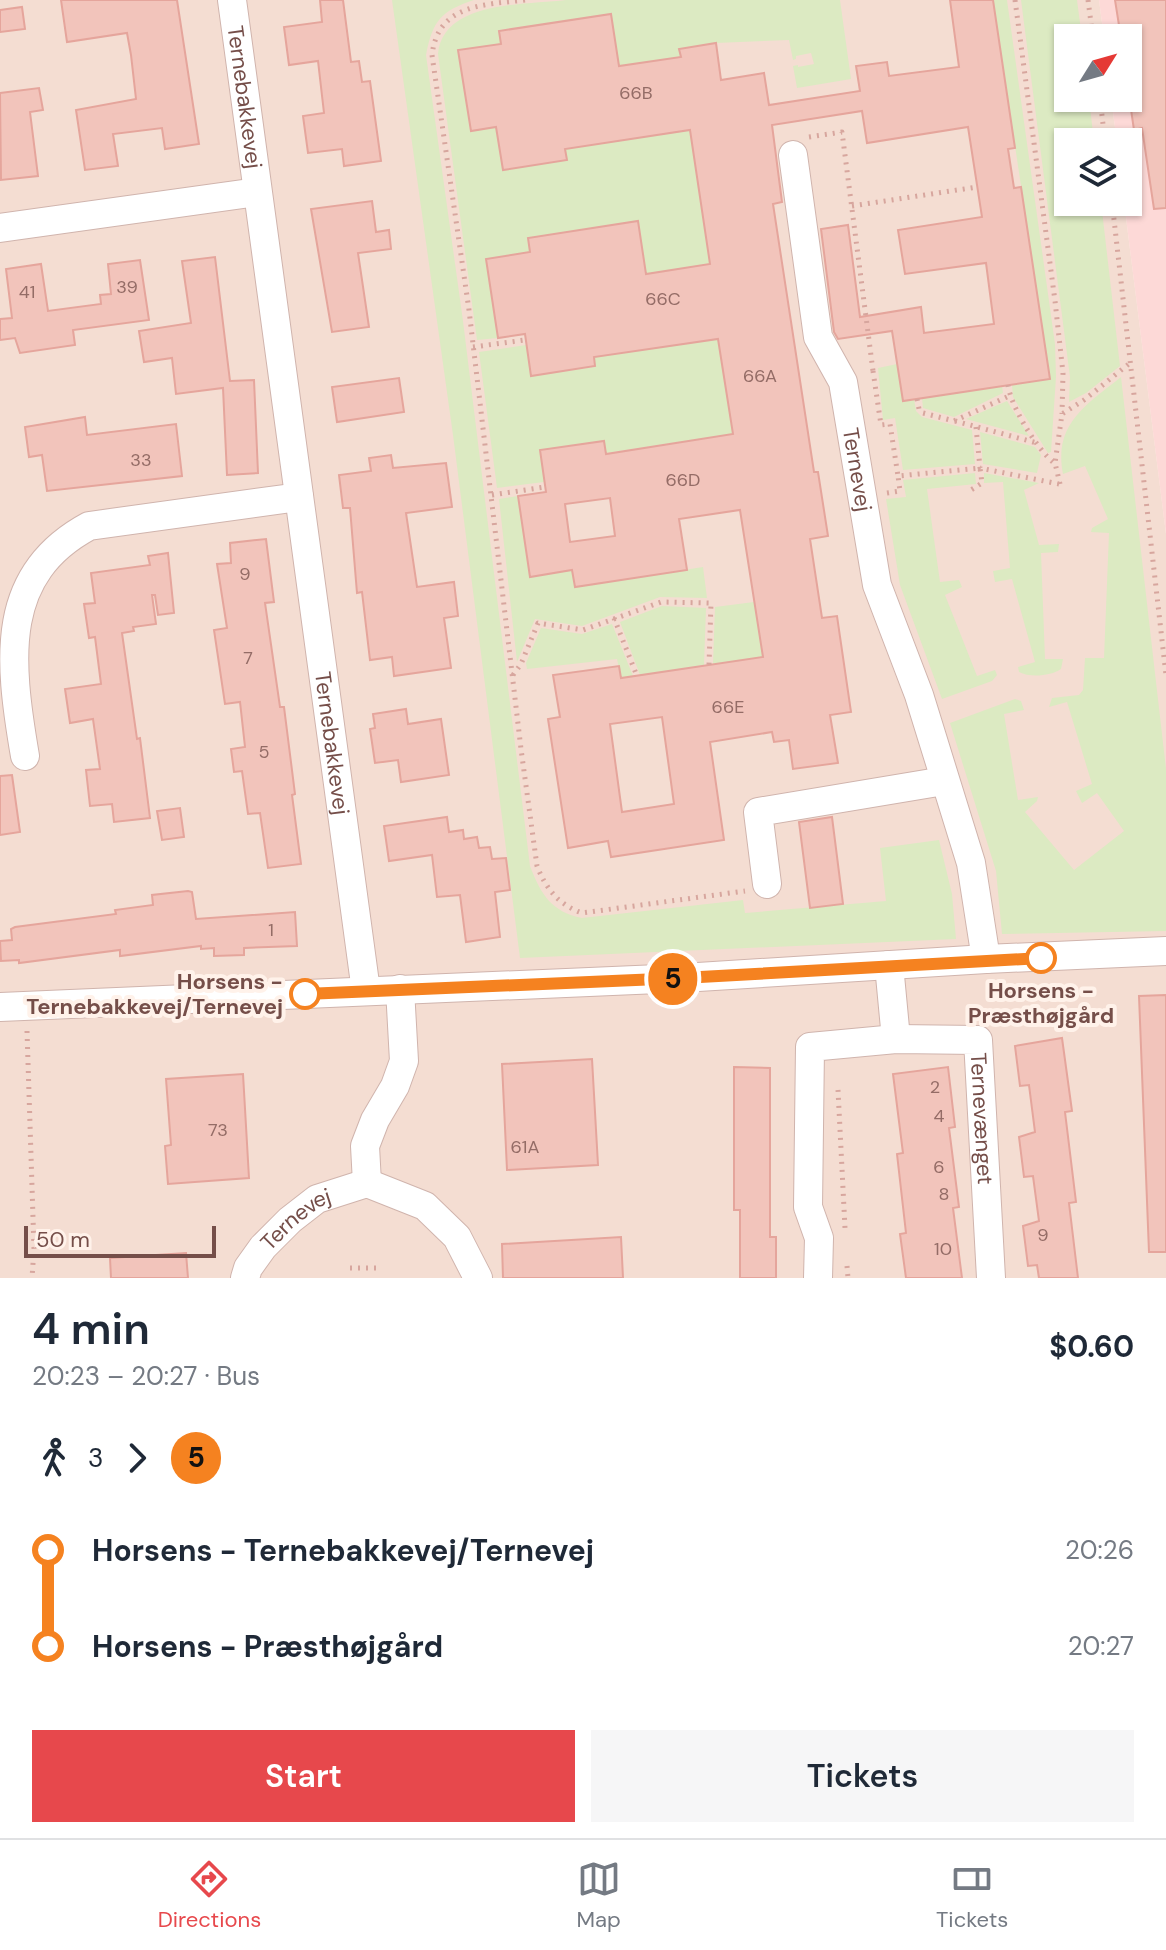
<!DOCTYPE html>
<meta charset="utf-8">
<style>
body{margin:0;font-family:"DM Sans",sans-serif;background:#f6f6f7;color:#1f2937;height:100vh;display:flex;flex-direction:column;font-size:30px;white-space:nowrap}
*{box-sizing:border-box;margin:0}
p{font-size:26px;color:#747a83}
.icon{flex:none;width:44px;height:44px;fill:none;stroke:currentColor;stroke-width:2;stroke-linecap:round;stroke-linejoin:round}
.map{position:relative;height:1278px;overflow:hidden}
.details{display:flex;flex-direction:column;background:#fff;flex:1}
.details>*{flex:none}
.badge{padding:0 16px;border-radius:26px;font-size:28px;line-height:52px}
.needle{width:52px;rotate:53deg}
.fabs{position:absolute;left:1054px;top:24px;display:grid;gap:16px}
.fabs a{display:grid;place-items:center;width:88px;height:88px;border-radius:0px;background:#fff;box-shadow:0 2px 6px #0004;font-size:40px}
.scale{position:absolute;left:24px;bottom:20px;width:192px;box-sizing:border-box;padding-left:8px;border:4px solid #754e49;border-top:0;font-size:22px;line-height:28px;white-space:nowrap;color:#754e49;-webkit-text-stroke:6px #fff2ea;paint-order:stroke}
.map>.badge{position:absolute;translate:-50% -50%;box-shadow:0 0 0 4px #fff}
.legs{display:flex;align-items:center;gap:12px;height:88px;padding:0 32px;font-size:26px}
.legs p{margin-inline-start:auto}
.headline{display:flex;align-items:center;justify-content:space-between;height:136px;padding:0 32px}
h1{font-size:44px;font-weight:600;line-height:60px}
.cta{display:flex;gap:16px;margin-top:auto;padding:16px 32px}
.cta a{flex:1;height:92px;border-radius:0px;background:#e7484c;color:#fff;font-size:32px;font-weight:600;line-height:92px;text-align:center}
.cta a+a{background:#f6f6f7;color:#1f2937}
ul{padding:0 32px;list-style:none}
li{display:flex;align-items:center;gap:28px;height:96px;font-size:30px}
li i{display:grid;place-items:center;width:12px;height:100%;margin:0 10px;background:currentColor}
li i::after{content:'';width:20px;height:20px;margin:-10px;border:6px solid;border-radius:50%;background:#fff}
li p{margin-inline-start:auto}
li:first-child i{background:linear-gradient(#0000 50%,currentColor 0)}
li:last-child i{background:linear-gradient(currentColor 50%,#0000 0)}
.menu{display:flex;justify-content:space-around;align-items:center;height:112px;border-top:2px solid #e0e1e3;background:#fff;font-size:22px;color:#747a83}
.menu a{display:grid;justify-items:center;gap:4px}
.menu .active{color:#e7484c}
.map>svg:first-child{display:block}
.residential{fill:#f4ddd2}
.commercial{fill:#fdd9d7}
.green{fill:#dceac2}
.building{fill:#f2c4bb;stroke:#e5a59c;stroke-width:2;fill-rule:evenodd}
.lines{fill:none;stroke-linecap:round;stroke-linejoin:round}
.minor-casing{stroke:#d0b4ad;stroke-width:30}
.path{stroke:#d7a69e;stroke-width:5;stroke-dasharray:2 6;stroke-linecap:butt}
.minor{stroke:#fff;stroke-width:28}
.line-1-casing{stroke:#fff;stroke-width:18}
.line-1{stroke:#f58220;stroke-width:12}
.stop-1-dot{fill:#fff;stroke:#f58220;stroke-width:4}
.labels{text-anchor:middle;stroke-width:8;stroke-linejoin:round;paint-order:stroke}
.number-label{font-size:18px;fill:#946c66}
.street-label{font-size:22px;fill:#754e49;stroke:#fff2ea}
.stop-label{font-size:22px;font-weight:bold;fill:#754e49;stroke:#fff2ea;text-anchor:end}
</style>
<div class="map">
<svg width="1166" height="1278" viewBox="0 0 1166 1278">
<rect width="100%" height="100%" fill="#fcede4"/>
<path class="residential" d="M0 0H1099L1104 38H1068V98H1111L1117 142H1068V202H1124L1166 534V1278H0Z"/>
<path class="commercial" d="M1099 0H1166V534L1124 202H1128V142H1117L1111 98H1128V38H1104Z"/>
<g class="green">
<path d="M392 0H474C441 11 433 20 426 55L463 321 530 866C541 895 552 912 582 918L743 900 745 913 886 901 880 848 939 840 952 894 956 939 520 958 453 435Z"/>
<path d="M566 0H840L851 79 797 88 793 66 798 65V67L814 64 811 53 796 56V59L793 60 789 40 716 43 680 49 681 57 619 66 611 14 500 30 501 44 459 50 470 130 496 127 503 169 566 160 565 149 690 130 710 264 646 274 638 221 528 238 530 252 487 259 498 338 477 340 438 54C443 1 524 5 566 0Z"/>
<path d="M993 0H1007L1055 344 1056 377 1051 452 1048 453 1013 397 1012 385 1050 378Z"/>
<path d="M1021 0H1077L1082 38H1068V98H1089L1094 142H1068V202H1101L1120 366 1086 393 1069 402 1070 377Z"/>
<path d="M718 339 733 434 606 453 604 441 540 450 544 482 497 488 479 352 526 345 531 376 594 367V357Z"/>
<path d="M897 364 903 401 914 399 916 411 922 417 972 430 975 464 903 470 895 418 883 420 878 368Z"/>
<path d="M1121 377 1166 769V931L1002 934 996 871 950 723 1015 699 1021 701 1024 710 1004 714 1018 800 1038 797 1037 801 1025 812 1074 870 1124 831 1097 793 1082 803 1076 791 1092 784 1067 702 1049 707 1052 698 1079 695 1083 690 1085 658H1104L1109 533 1091 532 1092 528 1108 519 1085 466 1063 474C1053 424 1087 404 1121 377Z"/>
<path d="M1002 386 1003 393 954 417 923 408 922 398Z"/>
<path d="M1007 401 1029 436 966 419Z"/>
<path d="M980 432 1035 447 1041 455 1037 473 983 464Z"/>
<path d="M975 473 976 484 927 489 940 582 959 580 962 587 945 595 977 676 995 670 997 675 992 681 942 699 900 585 886 499 906 497 903 480Z"/>
<path d="M984 473 1039 483 1024 490 1039 545 1059 544 1058 552 1041 553 1045 659H1063L1061 669C1051 676 1030 678 1019 672L1018 667 1035 662 1012 579 995 582 993 571 1010 568 1003 482 984 483Z"/>
<path d="M518 496 531 577 572 570 575 587 703 567 707 598 660 597 582 626 535 619 517 662 499 499Z"/>
<path d="M754 602 763 657 713 664 715 607Z"/>
<path d="M662 606 706 608 704 665 640 675 620 622Z"/>
<path d="M612 624 633 676 621 678 617 659 527 669 526 663 541 628 582 634Z"/>
</g>
<g class="building">
<path d="M61 0H177L199 144 165 149 162 128 113 134 118 166 85 170 76 110 136 99 131 55 127 33 67 42Z"/>
<path d="M320 0H343L351 62 359 61 362 82 370 81 381 161 344 166 342 149 308 153 303 116 324 113 318 61 289 65 284 27 322 22Z"/>
<path d="M950 0H993L1015 148 1008 149 1014 188 1021 187 1050 379 903 401 892 331 838 339 834 332 821 229 848 225 860 317 921 307 924 333 994 324 986 263 905 274 898 230 982 217 968 127 867 143 862 111 772 125 782 202 773 204 814 472H818L828 536 810 539 822 618 837 616 851 712 830 715 838 763 793 769 789 740 774 742 772 732 710 742 724 840 611 857 608 841 568 848 548 719 560 717 553 675 619 666 621 678 763 657 740 510 679 519 687 570 575 587 572 570 530 577 518 496 546 492 540 450 604 441 606 454 733 434 718 339 594 357 595 366 531 376 525 334 498 338 486 259 530 252 528 238 638 221 646 274 710 264 690 130 565 149 567 160 503 170 496 127 471 131 458 50 501 44 499 31 611 14 619 66 681 57 679 49 716 43 721 80 764 73 769 105 860 91 856 66 887 62 889 76 959 67ZM610 498 615 536 570 542 565 504ZM662 717 674 804 622 812 610 724Z"/>
<path d="M1115 0H1166V208L1154 209 1142 128 1134 130 1128 89V38H1121Z"/>
<path d="M22 7 25 29 0 32V10Z"/>
<path d="M39 88 43 110 30 112 38 176 1 180 0 93Z"/>
<path d="M372 201 376 232 389 230 391 249 358 253 369 327 332 332 311 209Z"/>
<path d="M215 257 230 381 254 380 258 473 227 475 223 388 176 394 172 358 144 362 139 331 191 323 182 261Z"/>
<path d="M140 260 149 320 73 330 75 345 20 353 15 338 0 340V319L12 318 6 269 41 264 48 311 101 304 100 295 111 294 108 264Z"/>
<path d="M399 378 404 412 337 422 332 387Z"/>
<path d="M85 417 87 435 176 424 182 476 47 491 42 455 29 457 25 427Z"/>
<path d="M391 455 393 468 446 463 452 507 406 513 417 587 454 582 458 616 444 618 451 668 394 676 392 657 370 660 362 592 357 593 350 508H343L339 475 371 471 369 458Z"/>
<path d="M266 539 274 602 265 603 280 707H284L295 794 292 795 301 864 268 868 260 813 248 814 242 771 234 772 231 749 245 747 240 702 225 704 214 630 227 628 217 564 231 563 230 543Z"/>
<path d="M168 553 174 613 158 615 155 595H152L156 624 133 627 134 631 122 633 137 739 140 738 150 818 114 822 112 804 90 806 86 770 100 769 93 719 70 723 65 689 101 684 95 637 89 638 84 604 95 603 91 573 150 565 148 556Z"/>
<path d="M406 709 408 724 441 719 449 775 401 782 398 760 375 763 370 729 375 728 373 714Z"/>
<path d="M12 775 20 832 0 835V776Z"/>
<path d="M180 808 184 837 162 840 157 811Z"/>
<path d="M447 817 449 832 463 830 464 839 477 837 479 848 490 847 492 859 506 858 510 890 495 892 500 937 466 942 460 895 437 897 432 855 389 861 384 826Z"/>
<path d="M832 817 843 904 810 908 799 822Z"/>
<path d="M188 891 192 892 196 919 295 912 297 946 244 948V955L214 956V948L201 949V946L120 956V950L19 963V960L1 961 0 941 12 940 11 929 15 927 116 914 115 910 153 905 152 895Z"/>
<path d="M1166 995V1252H1149L1139 996Z"/>
<path d="M1062 1038 1072 1111 1065 1112 1076 1202 1069 1203 1078 1278H1039L1037 1265 1028 1266 1023 1226 1039 1221 1033 1176 1024 1177 1019 1137 1035 1132 1029 1085 1020 1086 1015 1046Z"/>
<path d="M592 1059 598 1165 507 1170 502 1064Z"/>
<path d="M734 1067 770 1068V1237H776V1278H740V1210H734Z"/>
<path d="M948 1067 955 1127 949 1128 959 1207 953 1208 962 1278H906L900 1234 906 1233 897 1154 903 1153 893 1074Z"/>
<path d="M243 1074 249 1178 168 1184 165 1146 171 1145 166 1079Z"/>
<path d="M621 1237 623 1278H503L502 1244Z"/>
<path d="M186 1253 188 1278H111L110 1258Z"/>
</g>
<g class="lines">
<g class="minor-casing">
<g id="minor">
<path id="s1" d="M232 0 366 991"/>
<path id="s2" d="M793 155 818 337 843 382 877 585 919 695 971 863 986 959"/>
<path d="M0 228 257 192"/>
<path d="M25 756C8 657 0 574 89 526L299 497"/>
<path d="M767 884 758 812 944 781"/>
<path d="M889 965 896 1039"/>
<path d="M0 1007 682 978 986 959 1166 951"/>
<path d="M367 1183 365 1146 375 1120 395 1086 404 1061 400 989"/>
<path id="s3" d="M245 1278 248 1268 263 1247 290 1220 317 1199 367 1183 425 1206 457 1237 478 1278"/>
<path id="s4" d="M818 1278 819 1238 808 1207 810 1047 896 1039 978 1040 991 1278"/>
</g>
</g>
<g class="path">
<path d="M525 0C483 5 438 4 432 55L469 310 521 749 537 866C546 889 559 905 582 913L745 891"/>
<path d="M1015 0 1055 301 1063 373 1062 414"/>
<path d="M1088 0 1093 38"/>
<path d="M1100 98 1105 142"/>
<path d="M809 137 842 132 873 371"/>
<path d="M1112 202 1166 675"/>
<path d="M852 206 977 187"/>
<path d="M473 347 525 340"/>
<path d="M873 371 881 425 890 424 898 476"/>
<path d="M1008 385C1011 407 1037 449 1054 463"/>
<path d="M917 399 919 409 923 413 954 421 1009 396"/>
<path d="M955 421 1037 443"/>
<path d="M976 427 980 468 1059 484"/>
<path d="M1060 484 1055 463 1062 414 1084 400 1130 363"/>
<path d="M887 493 900 491 898 476 980 468 982 483 971 490"/>
<path d="M492 495 545 487"/>
<path d="M614 618 637 676"/>
<path d="M513 675 521 664 538 623 583 630 661 602 711 603 709 665"/>
<path d="M27 1031 34 1249 32 1278"/>
<path d="M838 1090 845 1228"/>
<path d="M847 1266 848 1278"/>
<path d="M350 1268H378"/>
</g>
<use href="#minor" class="minor"/>
</g>
<g class="lines">
<g class="line-1-casing">
<path id="line-1" d="M305 994 682 978 1041 958"/>
</g>
<use href="#line-1" class="line-1"/>
</g>
<g class="stop-1-dot">
<circle cx="1041" cy="958" r="14"/>
<circle cx="305" cy="994" r="14"/>
</g>
<g class="labels">
<g class="number-label">
<text x="636" y="99">66B</text>
<text x="127" y="293">39</text>
<text x="27" y="298">41</text>
<text x="663" y="305">66C</text>
<text x="760" y="382">66A</text>
<text x="141" y="466">33</text>
<text x="683" y="486">66D</text>
<text x="245" y="580">9</text>
<text x="248" y="664">7</text>
<text x="728" y="713">66E</text>
<text x="264" y="758">5</text>
<text x="271" y="936">1</text>
<text x="935" y="1093">2</text>
<text x="939" y="1122">4</text>
<text x="218" y="1136">73</text>
<text x="525" y="1153">61A</text>
<text x="939" y="1173">6</text>
<text x="944" y="1200">8</text>
<text x="1043" y="1241">9</text>
<text x="943" y="1255">10</text>
</g>
<g class="street-label">
<text dy="8" stroke="none"><textPath href="#s1" startOffset="98">Ternebakkevej</textPath></text>
<text dy="8" stroke="none"><textPath href="#s2" startOffset="324">Ternevej</textPath></text>
<text dy="8" stroke="none"><textPath href="#s1" startOffset="750">Ternebakkevej</textPath></text>
<text dy="8" stroke="none"><textPath href="#s4" startOffset="480">Ternevænget</textPath></text>
<text dy="8" stroke="none"><textPath href="#s3" startOffset="80">Ternevej</textPath></text>
</g>
<g class="stop-label">
<text x="283" y="989">Horsens -<tspan x="283" dy="25">Ternebakkevej/Ternevej</tspan></text>
<text x="1041" y="998" text-anchor="middle">Horsens -<tspan x="1041" dy="25">Præsthøjgård</tspan></text>
</g>
</g>
</svg>
<div class="fabs">
<a><svg class="needle" viewBox="-14 -14 28 28"><path d="M0-13l5 13h-10z" fill="#e53935"/><path d="M0 13l5-13h-10z" fill="#747a83"/></svg></a>
<a><svg class="icon" aria-label="layers" viewBox="0 0 24 24"><path d="M12 4l9 5-9 5-9-5zM3 14l9 5 9-5"/></svg></a>
</div>
<div class="scale">50 m</div>
<b class="badge" style="left:673px;top:979px;background:#f58220;color:#111">5</b>
</div>
<section class="details">
<div class="headline"><div><h1>4 min</h1><p>20:23 – 20:27 · Bus</p></div><b>$0.60</b></div>
<div class="legs"><svg class="icon" aria-label="walk" viewBox="0 0 24 24"><circle cx="13" cy="4" r="2"/><path d="M13 8l-2 6 4 7M11 14l-3 7M7 12l3-4h3l4 4"/></svg>3<svg class="icon" aria-label="forward" viewBox="0 0 24 24"><path d="M9 5l7 7-7 7"/></svg><b class="badge" style="background:#f58220;color:#111">5</b></div>
<ul>
<li><i style="color:#f58220"></i><b>Horsens - Ternebakkevej/Ternevej</b><p>20:26</p></li>
<li><i style="color:#f58220"></i><b>Horsens - Præsthøjgård</b><p>20:27</p></li>
</ul>
<div class="cta"><a>Start</a><a>Tickets</a></div>
</section>
<nav class="menu">
<a class="active"><svg class="icon" aria-label="directions" viewBox="0 0 24 24"><path d="M12 3l9 9-9 9-9-9zM9 14v-3h6M13 9l2 2-2 2"/></svg>Directions</a>
<a><svg class="icon" aria-label="map" viewBox="0 0 24 24"><path d="M3 6l6-2 6 2 6-2v14l-6 2-6-2-6 2zM9 4v14M15 6v14"/></svg>Map</a>
<a><svg class="icon" aria-label="tickets" viewBox="0 0 24 24"><path d="M3 7h18v10H3zM15 7v10"/></svg>Tickets</a>
</nav>
